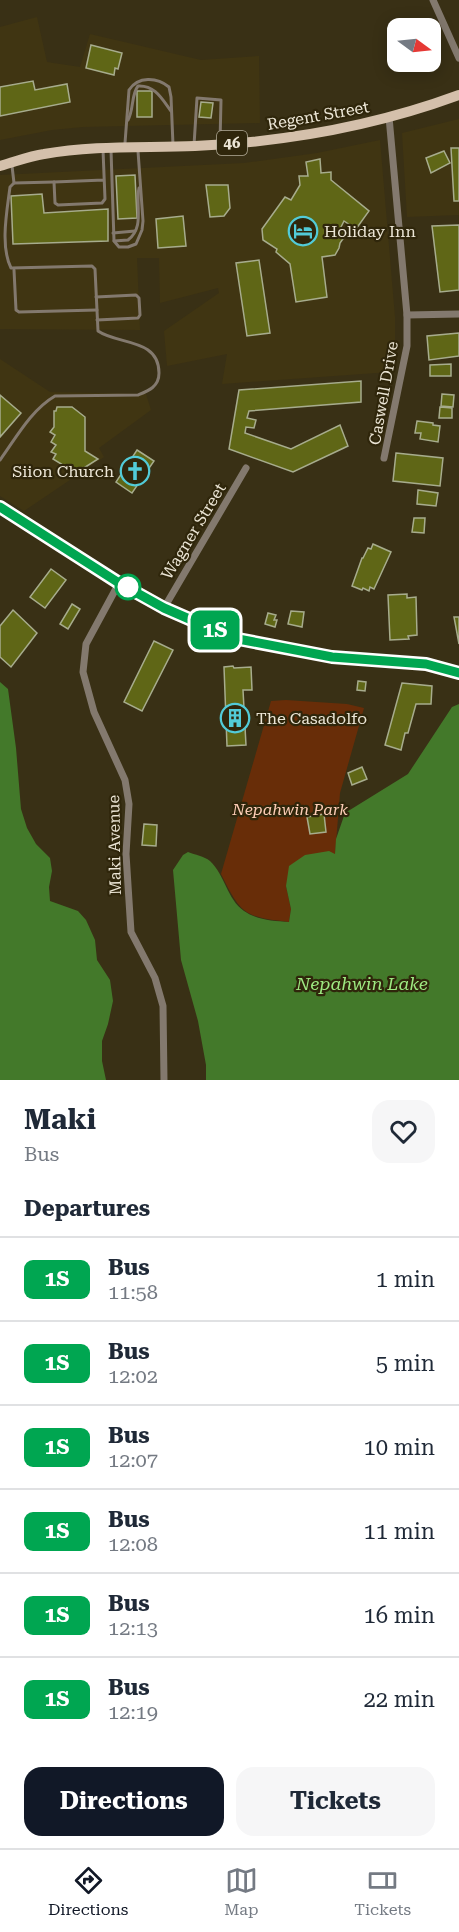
<!DOCTYPE html>
<style>
body{margin:0;font-family:"Roboto Serif",serif;background:#f6f6f7;color:#1f2937;height:100vh;display:flex;flex-direction:column;font-size:22px;white-space:nowrap}
*{box-sizing:border-box;margin:0}
p{font-size:20px;color:#747a83}
.icon{flex:none;width:33px;height:33px;fill:none;stroke:currentColor;stroke-width:2;stroke-linecap:round;stroke-linejoin:round}
.map{position:relative;height:1080px;overflow:hidden}
.details{display:flex;flex-direction:column;background:#fff;flex:1}
.details>*{flex:none}
.badge{padding:0 12px;border-radius:9px;font-size:21px;line-height:39px}
.needle{width:39px;rotate:105deg}
.buttons{position:absolute;left:387px;top:18px;display:grid;gap:12px}
.buttons a{display:grid;place-items:center;width:54px;height:54px;border-radius:12px;background:#fff;box-shadow:0 3px 15px #0003;font-size:30px}
.map>.badge{position:absolute;translate:-50% -50%;box-shadow:0 0 0 3px #fff}
h2{padding:0 24px;font-size:22px;line-height:54px}
.round{display:grid;place-items:center;flex:none;width:63px;height:63px;border-radius:18px;background:#f6f6f7}
.headline{display:flex;align-items:center;justify-content:space-between;height:102px;padding:0 24px}
h1{font-size:28px;font-weight:700;line-height:45px}
.cta{display:flex;gap:12px;margin-top:auto;padding:12px 24px}
.cta a{flex:1;height:69px;border-radius:18px;background:#111827;color:#fff;font-size:24px;font-weight:700;line-height:69px;text-align:center}
.cta a+a{background:#f6f6f7;color:#1f2937}
ul{padding:0;list-style:none}
li{display:flex;align-items:center;gap:18px;height:84px;padding:0 24px;border-top:2px solid #e0e1e3}
li div{flex:1}
li b{display:block;font-size:22px}
li em{font-style:normal}
li .badge{min-width:66px;font-weight:700;text-align:center}
.menu{display:flex;justify-content:space-around;align-items:center;height:84px;border-top:2px solid #e0e1e3;background:#fff;font-size:16px;color:#747a83}
.menu a{display:grid;justify-items:center;gap:3px}
.menu .selected{color:#111827}
.map>svg:first-child{display:block}
.built{fill:#403512}
.green{fill:#682d08}
.water{fill:#43792a}
.building{fill:#5f6616;stroke:#a7ac8d;stroke-width:1.5}
.lines{fill:none;stroke-linecap:round;stroke-linejoin:round}
.lane{stroke:#83796e;stroke-width:3}
.street{stroke:#83796e;stroke-width:7}
.secondary{stroke:#b1a191;stroke-width:9}
.primary{stroke:#d4c0ab;stroke-width:10}
.line-casing{stroke:#fff;stroke-width:14}
.line{stroke:#00a651;stroke-width:9}
.stop-dot{fill:#fff;stroke:#00a651;stroke-width:3}
.labels{text-anchor:middle;stroke-width:4.5;stroke-linejoin:round;paint-order:stroke}
.shield{fill:#2f260b;stroke:#b3ac99;stroke-width:1.5}
.shield-label{font-size:15px;font-weight:bold;fill:#ece6d6}
.street-label{font-size:16px;fill:#ece6d6;stroke:#2f260b}
.poi-label{font-size:16px;fill:#ece6d6;stroke:#2f260b;text-anchor:start}
.park-label{font-size:16px;font-style:italic;fill:#fdcdb6;stroke:#2f260b}
.water-label{font-size:18px;font-style:italic;fill:#9ee981;stroke:#2f260b}
</style>
<div class="map">
<svg width="459" height="1080" viewBox="0 0 459 1080">
<rect width="100%" height="100%" fill="#393015"/>
<g class="built">
<path d="M37 17 47 62 80 67 90 34 201 60 259 56 260 123 83 127 52 130 0 140V27Z"/>
<path d="M459 119V215L407 217 402 133Z"/>
<path d="M380 140 395 317V345L390 372 222 384 227 354 167 366 164 331 219 293 218 288 160 303 159 258H137L140 330 0 329V175L244 163 317 153Z"/>
<path d="M0 359 50 392 146 394 151 410 99 448 104 457 24 511 0 496Z"/>
</g>
<path class="green" d="M286 700 347 704 364 708 340 793 335 855 286 886 291 909 289 922C244 917 241 914 221 874L271 701Z"/>
<g class="water">
<path d="M0 682 8 689 16 748 21 809 27 828 36 844 50 858 52 871 49 887 50 901 78 911 86 920 95 940 97 960 110 980 113 1001 108 1024 102 1041V1061L106 1080H0Z"/>
<path d="M459 704V1080H206V1065L198 1021 181 960 173 870 183 855 188 852C195 855 204 856 210 861 225 875 227 899 244 911 257 920 273 921 289 922L291 909 286 886 289 866 305 855 329 851 335 854 336 839 345 813 408 774 452 707Z"/>
</g>
<g class="building">
<path d="M91 45 122 53 118 69 115 68 114 75 86 68Z"/>
<path d="M33 81 35 90 67 84 70 102 0 116V87Z"/>
<rect x="137" y="91" width="15" height="26"/>
<path d="M201 102 213 103 211 118 199 117Z"/>
<path d="M451 148H459V201H454Z"/>
<path d="M444 151 450 163 431 173 426 158Z"/>
<path d="M320 159 321 173 331 172V180L369 211 356 229 344 221 341 227 347 233 340 243 339 248 335 255 322 257 327 297 296 302 290 264 276 252 277 249 263 240 262 229 285 197 291 200 300 185 299 176H308L306 162Z"/>
<path d="M135 175 137 218 118 219 116 176Z"/>
<path d="M206 185H228L230 208 224 216 210 217Z"/>
<path d="M42 194 44 213 108 209V241L13 244 11 196Z"/>
<path d="M183 216 186 246 158 248 156 219Z"/>
<path d="M459 225V290L440 292 432 226Z"/>
<path d="M259 260 270 333 247 336 236 263Z"/>
<path d="M459 333V356L429 360 427 336Z"/>
<path d="M451 364V376H430V365Z"/>
<path d="M361 381V402L249 411 247 418 256 420 254 428 246 427 245 433 291 449 340 425 348 446 293 472 229 449 239 390Z"/>
<path d="M442 394 454 395 453 407 441 406Z"/>
<path d="M0 395 21 413 0 437Z"/>
<path d="M57 407H72L85 417V451L98 459 76 473 53 459 56 454 51 452 56 445 51 442 55 435 50 432 54 427V411H56Z"/>
<path d="M440 407 452 408V418H439Z"/>
<path d="M417 421 433 423V425L440 426 438 442 420 439 421 433H415Z"/>
<path d="M137 450 154 461 132 493 116 482Z"/>
<path d="M396 453 443 458 440 486 393 481Z"/>
<path d="M418 490 438 493 436 506 417 504Z"/>
<path d="M414 518H425L424 533 412 532Z"/>
<path d="M373 544 391 552 374 589 370 587 369 591 363 588 362 590 352 586 362 558H363L368 548 371 549Z"/>
<path d="M51 569 66 580 45 608 30 597Z"/>
<path d="M407 594V598L416 597 417 635 408 636 409 639 390 640 388 595Z"/>
<path d="M72 604 80 609 68 629 60 624Z"/>
<path d="M13 610 37 633 11 667 0 657V626Z"/>
<path d="M291 611 304 612 302 627 288 624Z"/>
<path d="M268 613 276 615 274 620H277L275 627 265 624Z"/>
<path d="M454 617H459V644Z"/>
<path d="M154 641 173 650 142 711 124 702Z"/>
<path d="M233 666 234 668 251 667 252 690H243L246 745 227 746 224 667Z"/>
<path d="M358 681 366 682 365 691 357 690Z"/>
<path d="M402 683 432 686 431 704H416L408 733H405L401 750 385 745Z"/>
<path d="M362 767 367 779 352 785 348 773Z"/>
<path d="M324 814 326 832 310 834 307 817Z"/>
<path d="M144 824 157 825 156 846 142 845Z"/>
</g>
<g class="lines">
<g class="lane">
<path d="M128 120C134 109 131 95 138 86 155 85 162 99 171 111"/>
<path d="M125 143 129 90C138 76 157 77 169 87L171 97 173 145"/>
<path d="M194 145 197 98 221 100 220 142"/>
<path d="M103 150 105 199 102 203 58 205 55 203 54 182 104 180"/>
<path d="M111 150 114 241 119 247H128L136 244 142 230 143 221 138 151"/>
<path d="M14 183 54 182"/>
<path d="M113 233 135 231"/>
<path d="M114 241 128 240C145 227 135 206 139 188"/>
<path d="M14 270 16 310 19 312 97 310"/>
<path d="M96 297 136 295 139 298 140 315 138 318 97 320"/>
<path d="M0 460C16 438 31 410 55 396L138 395C148 391 159 387 159 373 159 338 118 345 98 331L95 269 92 266 11 268C0 246 7 211 10 187L14 183 12 166"/>
</g>
<g class="street">
<path d="M433 0 459 58"/>
<path d="M407 315 459 314"/>
<path d="M384 458 407 346V315L389 117"/>
<path d="M119 583 86 644 83 672 94 712 125 780 129 804 126 854 131 932 155 978 163 1006 164 1080"/>
<path d="M164 608 246 468"/>
</g>
<path class="secondary" d="M0 507 119 583 164 608 233 638 332 657 426 664 459 673"/>
<path class="primary" d="M0 166C15 162 29 156 44 154 93 145 145 148 195 146 285 142 375 126 459 95"/>
</g>
<g class="lines">
<g class="line-casing">
<path id="line" d="M0 507 119 583 164 608 233 638 332 657 426 664 459 673"/>
</g>
<use href="#line" class="line"/>
</g>
<defs>
<g id="hotel-ring" transform="scale(1.5)"><circle r="9.5" fill="#2f260b" stroke="#52cbd8" stroke-width="1.5"/><path d="M-6-4.5h1.5V1H6V5H4.5V3h-9V5H-6ZM-4 0a1.8 1.8 0 1 1 3.6 0ZM.5 0V-2.5h3Q6-2.5 6 0Z" fill="#52cbd8"/></g>
<g id="church-ring" transform="scale(1.5)"><circle r="9.5" fill="#2f260b" stroke="#52cbd8" stroke-width="1.5"/><path d="M-1.2-6h2.4v3.5h3.3v2.4h-3.3V6h-2.4V-.1h-3.3v-2.4h3.3Z" fill="#52cbd8"/></g>
<g id="building-ring" transform="scale(1.5)"><circle r="9.5" fill="#2f260b" stroke="#52cbd8" stroke-width="1.5"/><path d="M-4-6H4V6H1V3H-1V6H-4ZM-2.5-4.3h1.7v1.8h-1.7ZM.8-4.3h1.7v1.8H.8ZM-2.5-1h1.7V.8h-1.7ZM.8-1h1.7V.8H.8Z" fill="#52cbd8"/></g>
</defs>
<g fill-rule="evenodd">
<use href="#hotel-ring" x="303" y="231"/>
<use href="#church-ring" x="135" y="471"/>
<use href="#building-ring" x="235" y="718"/>
</g>
<circle class="stop-dot" cx="128" cy="587" r="12"/>
<g class="labels">
<rect class="shield" x="217" y="131" width="30" height="24" rx="4.5"/>
<g class="shield-label">
<text x="232" y="148">46</text>
</g>
<g class="street-label">
<text transform="translate(318 115) rotate(-10)" y="6">Regent Street</text>
<text transform="translate(383 393) rotate(-80)" y="6">Caswell Drive</text>
<text transform="translate(193 531) rotate(-59)" y="6">Wagner Street</text>
<text transform="translate(114 845) rotate(-91)" y="6">Maki Avenue</text>
</g>
<g class="poi-label">
<text x="324" y="237">Holiday Inn</text>
<text x="114" y="477" text-anchor="end">Siion Church</text>
<text x="256" y="724">The Casadolfo</text>
</g>
<g class="park-label">
<text x="290" y="815">Nepahwin Park</text>
</g>
<g class="water-label">
<text x="362" y="990">Nepahwin Lake</text>
</g>
</g>
</svg>
<div class="buttons">
<a><svg class="needle" viewBox="-14 -14 28 28"><path d="M0-13l5 13h-10z" fill="#e53935"/><path d="M0 13l5-13h-10z" fill="#747a83"/></svg></a>
</div>
<b class="badge" style="left:215px;top:630px;background:#00a651;color:#fff">1S</b>
</div>
<section class="details">
<div class="headline"><div><h1>Maki</h1><p>Bus</p></div><a class="round"><svg class="icon" aria-label="heart" viewBox="0 0 24 24"><path d="M12 20l-8-8c-3-5 5-10 8-4 3-6 11-1 8 4z"/></svg></a></div>
<h2>Departures</h2>
<ul>
<li><span class="badge" style="background:#00a651;color:#fff">1S</span><div><b>Bus</b><p>11:58</p></div><em>1 min</em></li>
<li><span class="badge" style="background:#00a651;color:#fff">1S</span><div><b>Bus</b><p>12:02</p></div><em>5 min</em></li>
<li><span class="badge" style="background:#00a651;color:#fff">1S</span><div><b>Bus</b><p>12:07</p></div><em>10 min</em></li>
<li><span class="badge" style="background:#00a651;color:#fff">1S</span><div><b>Bus</b><p>12:08</p></div><em>11 min</em></li>
<li><span class="badge" style="background:#00a651;color:#fff">1S</span><div><b>Bus</b><p>12:13</p></div><em>16 min</em></li>
<li><span class="badge" style="background:#00a651;color:#fff">1S</span><div><b>Bus</b><p>12:19</p></div><em>22 min</em></li>
</ul>
<div class="cta"><a>Directions</a><a>Tickets</a></div>
</section>
<nav class="menu">
<a class="selected"><svg class="icon" aria-label="directions" viewBox="0 0 24 24"><path d="M12 3l9 9-9 9-9-9zM9 14v-3h6M13 9l2 2-2 2"/></svg>Directions</a>
<a><svg class="icon" aria-label="map" viewBox="0 0 24 24"><path d="M3 6l6-2 6 2 6-2v14l-6 2-6-2-6 2zM9 4v14M15 6v14"/></svg>Map</a>
<a><svg class="icon" aria-label="tickets" viewBox="0 0 24 24"><path d="M3 7h18v10H3zM15 7v10"/></svg>Tickets</a>
</nav>
